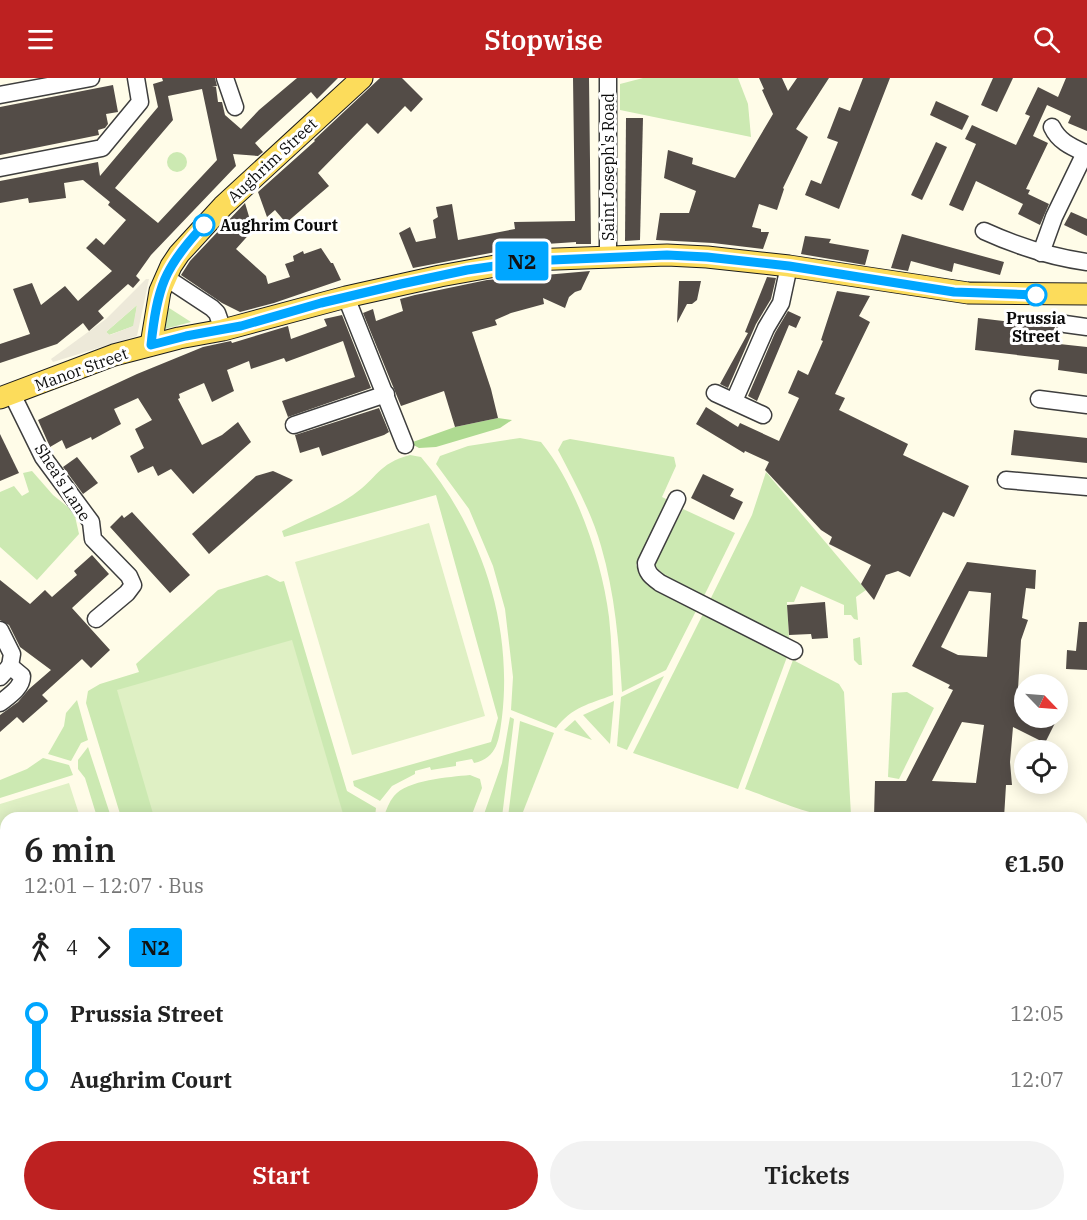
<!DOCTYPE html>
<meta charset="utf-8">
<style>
body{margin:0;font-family:"IBM Plex Serif",serif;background:#f2f2f2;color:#222;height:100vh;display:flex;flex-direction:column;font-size:22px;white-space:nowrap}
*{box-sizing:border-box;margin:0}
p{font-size:20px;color:#767676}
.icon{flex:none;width:33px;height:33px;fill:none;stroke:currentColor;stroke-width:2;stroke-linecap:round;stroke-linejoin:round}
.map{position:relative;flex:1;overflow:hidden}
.sheet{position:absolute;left:0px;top:734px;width:1088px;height:410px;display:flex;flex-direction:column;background:#fff;border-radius:18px 18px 0 0;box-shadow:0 3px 15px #0003}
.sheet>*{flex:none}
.badge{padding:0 12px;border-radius:4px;font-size:21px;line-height:39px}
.needle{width:39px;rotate:115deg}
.buttons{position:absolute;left:1014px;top:596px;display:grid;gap:12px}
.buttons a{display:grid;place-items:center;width:54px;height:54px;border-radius:50%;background:#fff;box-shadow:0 3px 15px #0003;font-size:30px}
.map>.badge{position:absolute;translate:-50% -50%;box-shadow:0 0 0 3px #fff}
.legs{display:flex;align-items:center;gap:9px;height:66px;padding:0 24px;font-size:20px}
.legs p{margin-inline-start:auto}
.head{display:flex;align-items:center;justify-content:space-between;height:102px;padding:0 24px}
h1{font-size:33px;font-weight:600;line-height:45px}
.primary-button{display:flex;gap:12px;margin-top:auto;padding:12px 24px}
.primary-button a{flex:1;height:69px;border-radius:36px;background:#bd2121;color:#fff;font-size:24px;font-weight:600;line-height:69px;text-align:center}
.primary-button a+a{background:#f2f2f2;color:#222}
ul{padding:0 24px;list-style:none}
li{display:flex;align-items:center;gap:21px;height:66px;font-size:22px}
li i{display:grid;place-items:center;width:9px;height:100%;margin:0 8px;background:currentColor}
li i::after{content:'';width:15px;height:15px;margin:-8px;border:4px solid;border-radius:50%;background:#fff}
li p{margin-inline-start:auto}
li:first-child i{background:linear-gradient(#0000 50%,currentColor 0)}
li:last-child i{background:linear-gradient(currentColor 50%,#0000 0)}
header{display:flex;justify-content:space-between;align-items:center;height:78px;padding:0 24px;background:#bd2121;color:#fff;font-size:27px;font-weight:600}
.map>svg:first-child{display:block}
.green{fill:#cce9b2}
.forest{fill:#aeda91}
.pitch{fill:#dff0c4}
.plaza{fill:#ede9d9;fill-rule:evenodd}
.building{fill:#534c47;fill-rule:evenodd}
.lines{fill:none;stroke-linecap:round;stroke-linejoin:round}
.minor-casing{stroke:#3e3e3e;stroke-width:19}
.major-casing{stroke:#1c1c1c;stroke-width:23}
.minor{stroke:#fff;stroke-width:16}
.major{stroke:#fcdc5b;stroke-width:21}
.line-1-casing{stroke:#fff;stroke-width:14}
.line-1{stroke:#00a6ff;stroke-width:9}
.stop-1-dot{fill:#fff;stroke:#00a6ff;stroke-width:3}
.labels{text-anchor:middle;stroke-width:6;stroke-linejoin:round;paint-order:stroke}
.street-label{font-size:16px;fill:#0b0b0b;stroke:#fff}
.stop-label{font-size:16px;font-weight:bold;fill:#0b0b0b;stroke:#fff;text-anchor:start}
</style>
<header><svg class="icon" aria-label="menu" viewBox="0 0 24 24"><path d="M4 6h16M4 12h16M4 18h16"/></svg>Stopwise<svg class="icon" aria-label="search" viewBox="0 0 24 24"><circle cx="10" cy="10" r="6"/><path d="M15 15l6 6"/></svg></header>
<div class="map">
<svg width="1087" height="1142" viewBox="0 0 1087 1142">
<rect width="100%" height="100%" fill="#fffce8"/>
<g class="green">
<path d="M643 0H738L748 26 751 59 620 32V6Z"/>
<circle cx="177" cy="84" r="10"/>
<path d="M137 227 134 248 109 257 106 254Z"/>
<path d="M166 228 191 244 161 252Z"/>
<path d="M520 360 541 364C577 408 602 483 609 539 612 565 612 591 613 617 589 626 572 629 556 650L511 632 513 599 505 531 493 488 469 431 436 386 440 378 468 368Z"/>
<path d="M570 361 674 379 676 388 662 419 668 422 636 487 647 507 697 531 666 592 622 614C619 565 615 516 601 468 592 435 574 403 558 372L563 363Z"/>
<path d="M410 377 421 379C481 450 513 546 502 639 499 661 498 680 474 685L472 681 456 684V688L431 692 430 689 415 693V696L392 708 380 723 354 708 353 703 491 664 498 640 436 417 284 459 282 453C305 441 332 432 353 417 378 400 377 386 410 377Z"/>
<path d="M32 393 53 417 74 434 79 456 37 502 0 469V414L14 408 22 418 29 414 23 395Z"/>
<path d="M766 394 866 512 856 519 858 542 854 541 851 537H844V527L801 508 794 524H787L789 563 709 524 752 437Z"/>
<path d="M683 431 735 455 703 520 671 504 655 488 657 481Z"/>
<path d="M267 497 280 504 284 503 347 713 376 730 375 739H121L86 625 88 613 100 606 139 594 136 586 218 512Z"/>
<path d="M704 534 787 579 738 711 633 675Z"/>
<path d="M860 559 862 587H859L854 582 853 561Z"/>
<path d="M793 582 839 606 844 614 851 737C832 748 767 718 745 711Z"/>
<path d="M664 598 627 672 617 668 621 619Z"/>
<path d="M907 614 934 630 899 701 888 699 892 615Z"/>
<path d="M77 622 88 662 81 665 71 683 48 676 64 648 66 635Z"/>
<path d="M614 623 610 666 583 637Z"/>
<path d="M510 639 514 641 502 739H483L502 685Z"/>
<path d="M575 642 592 662 564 652Z"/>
<path d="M520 643 554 655 521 739H508Z"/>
<path d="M88 669 111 739H97L85 700 78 691V682Z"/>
<path d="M43 680 69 687 73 697 0 720V702L27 691Z"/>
<path d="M470 697 480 701 482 710 471 739H384C386 732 389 724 394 718 407 702 449 699 470 697Z"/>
<path d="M6 958V1003L0 1004V959Z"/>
<path d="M6 1013V1105L0 1115V1014Z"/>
<path d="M262 1137H320L315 1142H258Z"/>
<path d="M325 1137H352L357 1142H320Z"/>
<path d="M531 1137H558L562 1142H530Z"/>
</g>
<path class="forest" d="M498 340 512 342 500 350 436 369 419 370 410 365 455 349Z"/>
<g class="pitch">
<path d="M429 445 485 638 352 677 295 484Z"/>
<path d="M292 562 344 739H154L117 612Z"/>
<path d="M69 705 80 739 6 740V899L0 879V726Z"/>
</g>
<g class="plaza">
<path d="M146 201H149L137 258 53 284 51 281 106 241ZM137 227 133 248 110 257 106 254Z"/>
<path d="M6 1105V1137H27L21 1142H0V1115Z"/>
<path d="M81 1137H205L200 1142H75Z"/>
</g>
<g class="building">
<path d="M162 0H215L217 8 212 9H216L218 24H222L225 37 241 51 259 32 297 0H338L317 21 311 14 255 65 263 74 258 78 233 76 236 88 151 177 136 198 140 202 133 210 128 206 98 233 104 240 89 253 83 245 57 266 0 285V266L30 256 13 211 32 205 41 227 65 208 78 223 112 193 86 170 96 160 104 167 126 142 108 127 110 124 83 102 64 105 66 120 29 125 28 120 0 125V103L98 84 100 98 158 29 153 6 163 3ZM202 11 217 82 158 145 115 110 173 42 168 18Z"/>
<path d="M380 0H402L423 21 411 34 405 28 378 56 367 45 318 95 329 108 286 145 275 132 267 139 258 114 315 63 314 62Z"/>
<path d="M573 0H589L591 166H576V164L516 168V170L413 190 399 155 410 149 416 164 436 160 433 142 438 139 436 129 452 126 458 162 515 151 514 144 575 143Z"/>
<path d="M759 0H782L788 13 797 0H829L796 51 808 59 783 110 784 111 777 132 759 126 752 149 761 151V154H769L763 171 713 165 656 162 660 135H689L696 113 664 100 668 72 693 80 692 86 735 100 773 36 762 12 764 11Z"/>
<path d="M863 0H890L839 131 805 117 811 102 821 106 838 64 827 60 839 29 850 33Z"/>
<path d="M993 0H1013L997 34 981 27Z"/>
<path d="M1066 0H1087V53L1068 45 1071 38 1047 27 1033 58 1048 65 1026 111 1030 112 1028 116 1049 126 1040 147 1018 136 1023 126 976 103 963 133 949 127 976 66 965 61 972 47 1016 67 1030 38 1025 36 1038 9 1058 19Z"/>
<path d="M113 7 118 34 106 36 108 46 105 50 98 52 99 57 0 77V29Z"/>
<path d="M936 23 969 38 962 52 930 37Z"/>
<path d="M626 40H643L640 162 625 163Z"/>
<path d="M936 64 947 69 922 122 911 117Z"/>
<path d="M245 125 253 152 236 171 266 198 268 206 290 199 285 186 294 183 293 178 303 173 304 176 321 170 331 185H333L341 202 274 225 240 234 222 225 181 197 190 183Z"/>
<path d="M1071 134 1087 141V158L1064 147Z"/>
<path d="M902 156 1004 184 1000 197 954 185 952 194 911 183 908 193 891 190Z"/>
<path d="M805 158 831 161 829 165 869 172 865 187 801 176Z"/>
<path d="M590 193 581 212 575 214 569 219 565 230 543 220 544 226 511 235 495 242 497 247 472 254 491 311 498 340 455 349 444 313 401 328 363 235 373 231 376 243 403 233 400 221 415 217 487 202Z"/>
<path d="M767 199 776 200 771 221 756 246 728 310 720 306 748 255 745 254Z"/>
<path d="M679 203H701L697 222 692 226H687L677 245Z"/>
<path d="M837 213 870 218 859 238 870 244 835 316 845 320 839 332 908 366 903 377 969 408 954 439 943 434 910 499 898 493 886 497 874 522 861 506 871 487 829 466 832 459 821 452 765 392 769 384 745 373 744 375 696 346 706 329 738 349 740 345 779 363 799 320 788 315 798 292 808 297 823 263 821 262Z"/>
<path d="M788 233 801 239 796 250 789 247 757 323 748 318 775 255Z"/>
<path d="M342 237 371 310 288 339 282 323 355 299 343 263 286 284 284 280 251 291 249 283 227 292 234 313 212 324 204 305 179 316 180 320 178 321 202 367 222 357 238 344 251 364 193 416 171 391 158 398 153 388 138 395 130 378 144 370 135 351 152 342 138 320 114 331 121 346 92 362 91 359 66 371 62 362 50 369 38 342 137 296 203 269 231 263 232 265 288 248 291 261 327 248 324 241Z"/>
<path d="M978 240 1055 249 1050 265 1087 269V296L1058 292 1059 282 975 272Z"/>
<path d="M379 330 389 354 384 357 322 378 319 369 300 375 295 357Z"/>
<path d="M1014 352 1087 360V385L1011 377Z"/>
<path d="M0 356 19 395 0 403Z"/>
<path d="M77 379 98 405 83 416 63 389Z"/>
<path d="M273 393 293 402 209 476 192 456 256 398Z"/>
<path d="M703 396 734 411 730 418 743 424 734 442 691 420Z"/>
<path d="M132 434 190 497 170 515 110 449 122 437 124 440Z"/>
<path d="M92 477 109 496 72 530 110 572 91 590 82 581 42 617 48 623 23 645 17 639 0 654V637L18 624 29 611 51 592 20 569 9 547 0 542V502L30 526 45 512 52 519 77 497 74 493Z"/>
<path d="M967 484 1036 492 1035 511 1026 510 1022 540 1028 542 1021 562 1018 611 1024 614V639H1058L1045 665 1013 649 1010 684 1012 707H1006L1004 740 874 739 875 703H906L953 612 948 610 950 607 912 588ZM969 513 991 515 987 579 958 577 941 569ZM962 644 984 647 976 705 932 703Z"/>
<path d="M825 524 828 560 812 561 811 556 789 557 787 527Z"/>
<path d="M1079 544H1087V592L1066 591 1067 572 1076 573Z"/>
</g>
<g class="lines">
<g class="minor-casing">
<g id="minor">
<path d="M225 0 235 29"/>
<path d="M608 0V178"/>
<path d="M0 17 91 0"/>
<path d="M1052 49C1059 64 1072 69 1087 76"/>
<path d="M0 90 102 70 140 24 136 0"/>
<path d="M984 153C1017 168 1051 179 1087 184"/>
<path d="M1041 175 1054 139 1085 75"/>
<path d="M165 199 212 230 217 235 223 252"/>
<path d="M346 219 405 367"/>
<path d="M1065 246 1087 249"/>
<path d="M715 315 763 337"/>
<path d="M12 316 43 379 91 444 93 461 129 498 133 507 127 515 96 541"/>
<path d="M1039 321 1087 327"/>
<path d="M734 323 766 250 781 225 789 188"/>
<path d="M294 347 386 316"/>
<path d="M1006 402 1087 409"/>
<path d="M677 421 646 485C646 495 652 499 660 505L794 573"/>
<path d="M0 552 12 576 10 588"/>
<path d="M0 599 10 588 22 598C22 610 9 618 0 625"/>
</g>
</g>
<g class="major-casing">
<g id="major">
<path d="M151 267 160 213 171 188 179 176 223 128 362 0"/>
<path d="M0 320 114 277 179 260 223 252 346 219 440 198 529 182 667 177 707 179 789 188 968 215 1087 216"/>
</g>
</g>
<use href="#minor" class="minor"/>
<use href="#major" class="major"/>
</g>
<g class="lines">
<g class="line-1-casing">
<path id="line-1" d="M204 147C164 189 157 210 151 267L186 258 241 248 321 225 401 206 467 192 529 183 667 177 707 179 789 188 954 214 1036 217"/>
</g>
<use href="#line-1" class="line-1"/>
</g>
<g class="stop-1-dot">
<circle cx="204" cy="147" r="10"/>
<circle cx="1036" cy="217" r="10"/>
</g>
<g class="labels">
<g class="street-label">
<text transform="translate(272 82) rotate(-43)" y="6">Aughrim Street</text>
<text transform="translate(608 89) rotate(-90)" y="6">Saint Joseph's Road</text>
<text transform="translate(81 291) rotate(-20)" y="6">Manor Street</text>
<text transform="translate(63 404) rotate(57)" y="6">Shea's Lane</text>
</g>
<g class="stop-label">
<text x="220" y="153">Aughrim Court</text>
<text x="1036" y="246" text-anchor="middle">Prussia<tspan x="1036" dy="18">Street</tspan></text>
</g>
</g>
</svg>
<div class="buttons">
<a><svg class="needle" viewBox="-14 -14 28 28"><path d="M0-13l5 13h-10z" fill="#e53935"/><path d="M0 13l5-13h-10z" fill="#767676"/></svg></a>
<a><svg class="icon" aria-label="locate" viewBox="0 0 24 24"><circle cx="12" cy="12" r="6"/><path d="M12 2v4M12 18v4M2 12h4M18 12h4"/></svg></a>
</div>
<b class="badge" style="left:522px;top:183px;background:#00a6ff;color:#111">N2</b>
<section class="sheet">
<div class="head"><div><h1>6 min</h1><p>12:01 – 12:07 · Bus</p></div><b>€1.50</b></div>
<div class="legs"><svg class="icon" aria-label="walk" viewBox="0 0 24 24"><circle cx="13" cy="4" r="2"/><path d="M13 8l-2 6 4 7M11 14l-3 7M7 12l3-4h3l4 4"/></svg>4<svg class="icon" aria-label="forward" viewBox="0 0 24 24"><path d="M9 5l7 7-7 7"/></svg><b class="badge" style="background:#00a6ff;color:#111">N2</b></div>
<ul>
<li><i style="color:#00a6ff"></i><b>Prussia Street</b><p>12:05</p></li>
<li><i style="color:#00a6ff"></i><b>Aughrim Court</b><p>12:07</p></li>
</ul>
<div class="primary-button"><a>Start</a><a>Tickets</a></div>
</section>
</div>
